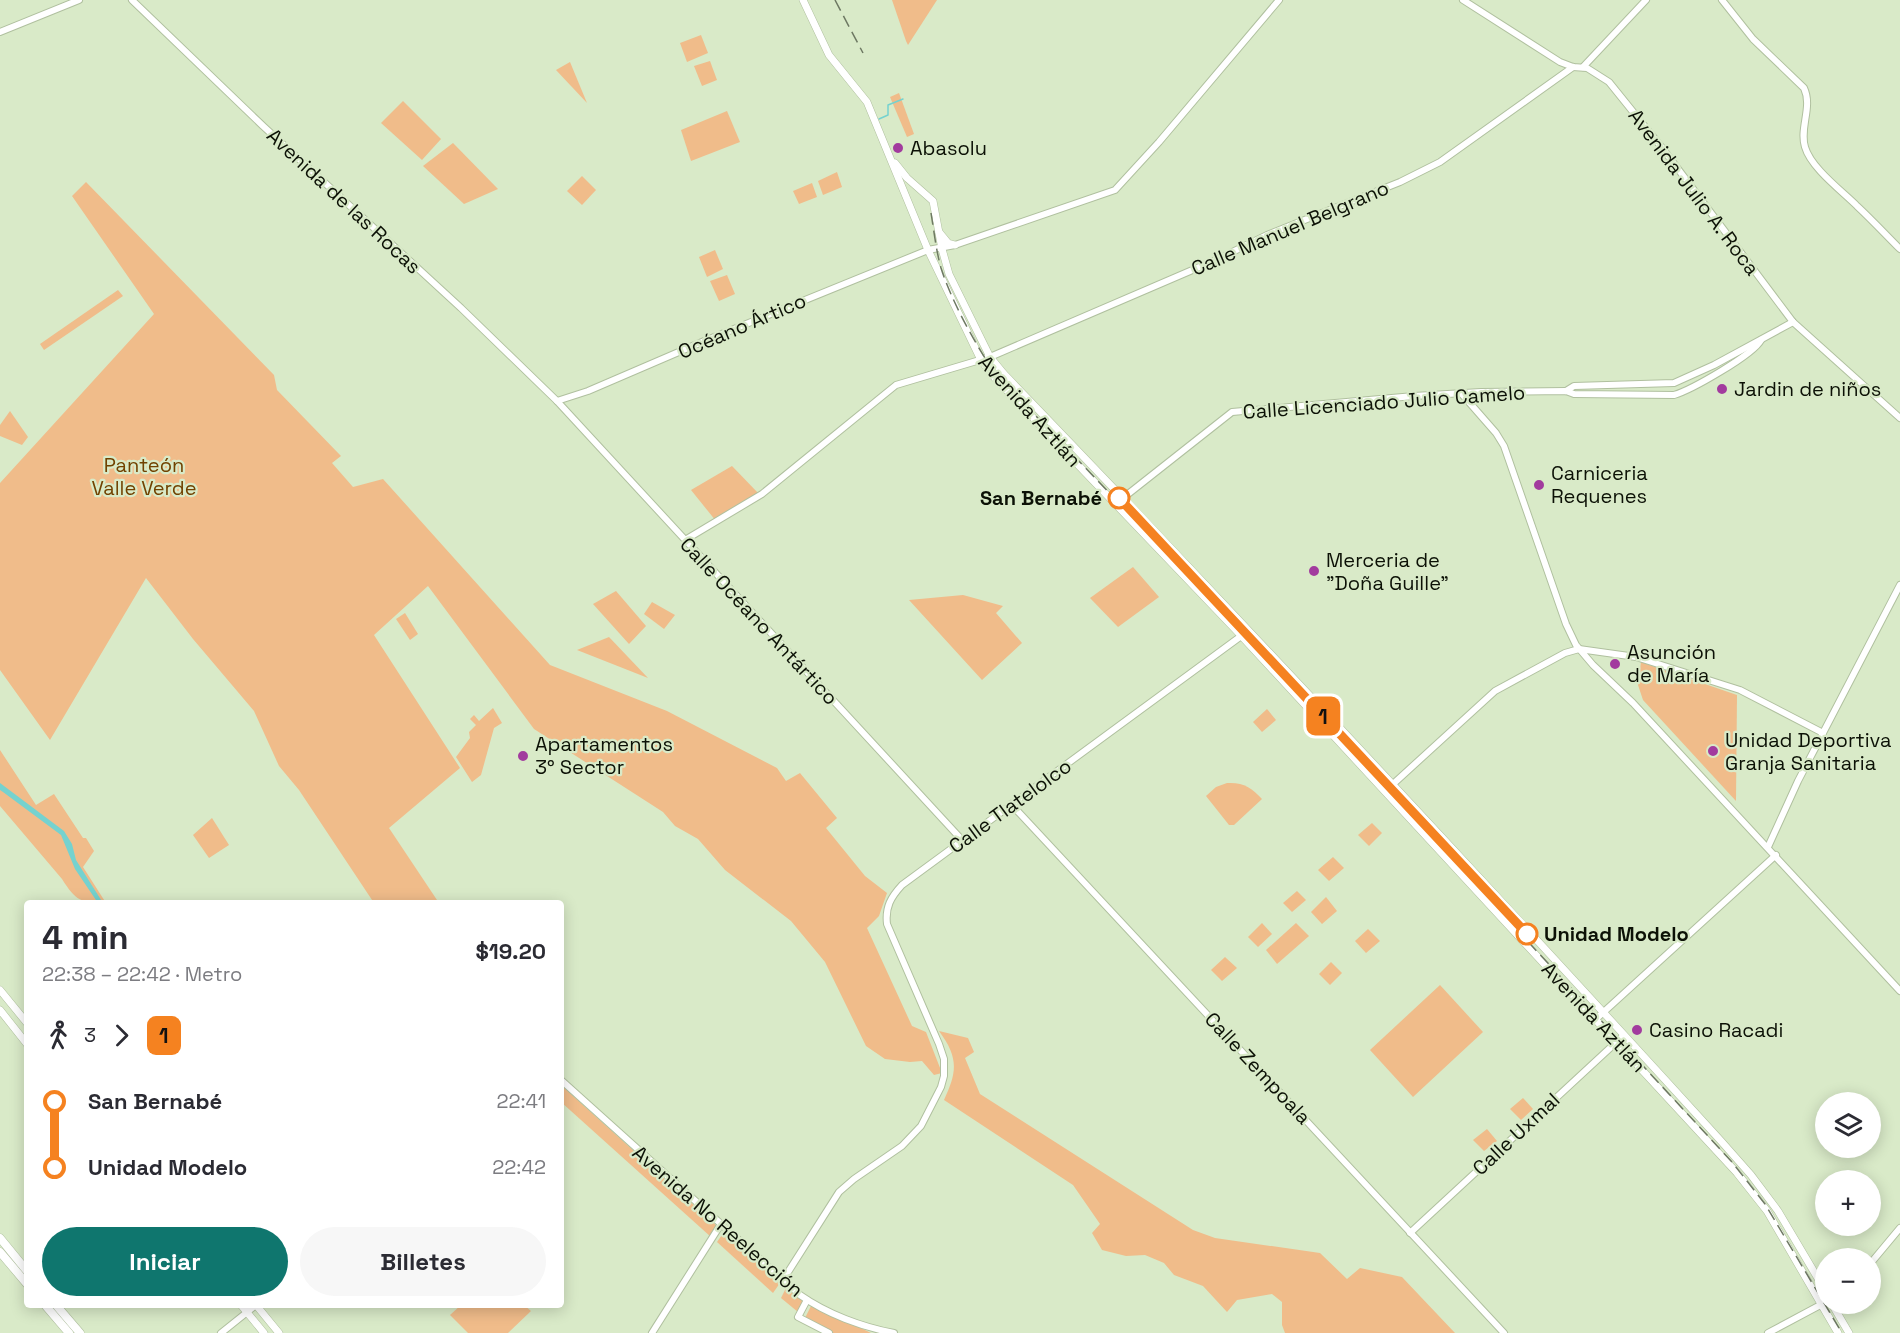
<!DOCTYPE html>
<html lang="es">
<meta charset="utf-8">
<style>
body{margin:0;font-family:"Space Grotesk",sans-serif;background:#f7f7f7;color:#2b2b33;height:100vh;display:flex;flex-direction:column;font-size:22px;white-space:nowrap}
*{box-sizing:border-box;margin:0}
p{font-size:20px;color:#7c7c81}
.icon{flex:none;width:33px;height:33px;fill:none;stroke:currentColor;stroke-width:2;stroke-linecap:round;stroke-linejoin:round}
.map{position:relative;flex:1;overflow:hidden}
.drawer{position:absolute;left:24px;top:900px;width:540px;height:408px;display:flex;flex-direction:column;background:#fff;border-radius:6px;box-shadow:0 3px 15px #0003}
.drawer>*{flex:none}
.badge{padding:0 12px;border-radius:9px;font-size:21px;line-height:39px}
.tools{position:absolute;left:1815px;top:1092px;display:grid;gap:12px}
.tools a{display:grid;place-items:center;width:66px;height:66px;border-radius:50%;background:#fff;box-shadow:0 3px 15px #0003;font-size:30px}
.map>.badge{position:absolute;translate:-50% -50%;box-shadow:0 0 0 3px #fff}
.legs{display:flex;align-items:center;gap:9px;height:66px;padding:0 18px;font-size:20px}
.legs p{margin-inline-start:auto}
.summary{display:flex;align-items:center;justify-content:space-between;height:102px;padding:0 18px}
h1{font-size:33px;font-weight:700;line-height:45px}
.primary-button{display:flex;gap:12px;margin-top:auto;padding:12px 18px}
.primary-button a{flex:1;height:69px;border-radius:36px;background:#0f766e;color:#fff;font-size:24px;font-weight:700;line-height:69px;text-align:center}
.primary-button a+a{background:#f7f7f7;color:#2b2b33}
ul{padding:0 18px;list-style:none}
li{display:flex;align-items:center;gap:21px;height:66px;font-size:22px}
li i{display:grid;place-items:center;width:9px;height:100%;margin:0 8px;background:currentColor}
li i::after{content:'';width:15px;height:15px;margin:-8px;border:4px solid;border-radius:50%;background:#fff}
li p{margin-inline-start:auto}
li:first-child i{background:linear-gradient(#0000 50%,currentColor 0)}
li:last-child i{background:linear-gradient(currentColor 50%,#0000 0)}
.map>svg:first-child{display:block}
.green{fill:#f0bc8a}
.water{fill:#75d2cf}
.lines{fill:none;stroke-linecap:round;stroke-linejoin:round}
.stream{stroke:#75d2cf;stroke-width:1.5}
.tertiary-casing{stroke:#b0c09f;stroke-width:8}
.secondary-casing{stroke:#b0c09f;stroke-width:8}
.primary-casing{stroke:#b0c09f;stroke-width:9}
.tertiary{stroke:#fff;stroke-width:6}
.secondary{stroke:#fff;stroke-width:7}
.primary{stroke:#fff;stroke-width:8}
.rail{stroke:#6e7963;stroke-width:1.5;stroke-dasharray:12 6;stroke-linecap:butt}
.line-1-casing{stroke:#fff;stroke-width:14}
.line-1{stroke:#f58220;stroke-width:9}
.poi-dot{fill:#a23b9e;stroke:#d9eac8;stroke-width:2}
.stop-1-dot{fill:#fff;stroke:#f58220;stroke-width:3}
.labels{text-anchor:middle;stroke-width:4.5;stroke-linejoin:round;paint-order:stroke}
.poi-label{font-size:20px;fill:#0c1106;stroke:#d9eac8;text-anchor:start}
.street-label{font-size:20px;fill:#0c1106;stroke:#d9eac8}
.park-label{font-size:20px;fill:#714200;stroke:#d9eac8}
.stop-label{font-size:20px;font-weight:bold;fill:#0c1106;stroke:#d9eac8;text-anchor:end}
</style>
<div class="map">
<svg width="1900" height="1333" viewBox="0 0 1900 1333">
<rect width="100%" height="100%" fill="#d9eac8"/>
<g class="green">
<path d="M892 0H937L908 45 906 41Z"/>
<path d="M701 35 708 53 687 62 680 43Z"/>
<path d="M710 61 717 80 702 86 694 66Z"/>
<path d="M570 62 587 103 556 70Z"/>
<path d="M899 93 914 134 907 137 890 97Z"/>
<path d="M403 101 441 139 422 160 381 123Z"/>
<path d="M727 111 740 142 691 161 681 130Z"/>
<path d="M453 143 498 189 464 204 423 166Z"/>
<path d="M837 172 842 187 823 195 818 181Z"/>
<path d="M582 176 596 190 582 205 567 191Z"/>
<path d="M86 182 274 375 277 390 341 456 332 463 353 487 383 479 550 665 667 711 777 768 786 781 800 773 837 818 826 828 865 876 887 893 879 916 867 928 912 1026 926 1032 942 1073 934 1075 922 1061 910 1062 885 1059 866 1046 825 962 791 921 725 870 698 839 675 826 663 812 534 729 428 586 374 635 460 768 389 828 439 903H374L299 790 279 766 254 711 193 639 146 578 50 740 0 670V483L154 314 72 196Z"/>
<path d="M812 183 817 197 799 204 793 191Z"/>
<path d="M715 250 723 269 707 277 699 257Z"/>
<path d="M727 275 735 294 719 301 710 281Z"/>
<path d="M118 290 123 296 44 350 40 344Z"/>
<path d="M10 411 28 437 22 445 0 436V425Z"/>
<path d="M732 466 759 494 716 521 691 490Z"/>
<path d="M1133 567 1159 597 1118 627 1090 598Z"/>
<path d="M616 591 646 626 629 644 593 604Z"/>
<path d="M963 595 1003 606 996 613 1022 643 982 680 909 600Z"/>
<path d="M652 602 675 615 664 629 644 614Z"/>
<path d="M405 613 418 634 410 640 396 619Z"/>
<path d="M609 637 648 678 577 650Z"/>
<path d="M1641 662 1737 695 1736 801 1643 700 1638 685Z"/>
<path d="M493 708 502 723 494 728 481 775 472 782 456 757 470 738 469 732 476 725 470 719 474 715 479 721Z"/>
<path d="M1267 709 1276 720 1262 732 1253 722Z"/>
<path d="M0 750 36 805 54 794 83 838H86L94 851 83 867 106 903C81 903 76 901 62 879L0 806Z"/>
<path d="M1227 783C1243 782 1251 787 1262 799L1234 825H1229L1206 796 1216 787Z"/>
<path d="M212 818 229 845 209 858 193 835Z"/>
<path d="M1372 823 1382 833 1369 846 1358 835Z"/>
<path d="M1333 857 1344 868 1329 881 1318 870Z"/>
<path d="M1297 891 1306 900 1292 912 1283 903Z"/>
<path d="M1326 897 1337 911 1322 924 1311 912Z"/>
<path d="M1262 923 1272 934 1258 947 1248 937Z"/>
<path d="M1296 923 1309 936 1277 964 1266 950Z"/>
<path d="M1368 929 1380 941 1366 953 1355 941Z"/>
<path d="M1225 957 1237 968 1222 981 1211 970Z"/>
<path d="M1331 962 1342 973 1330 985 1319 974Z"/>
<path d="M1440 985 1483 1032 1413 1097 1370 1050Z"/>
<path d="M939 1031 968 1038 974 1052 965 1058 980 1094 1193 1230 1215 1238 1320 1253 1347 1279 1360 1268 1402 1277 1455 1333H1285L1282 1325V1302L1272 1294 1237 1300 1227 1312 1203 1286 1174 1275 1164 1263 1145 1255 1126 1256 1102 1250 1092 1233 1100 1224 1073 1185 944 1100C957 1072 959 1058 939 1031Z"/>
<path d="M561 1085 718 1227 711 1237 561 1102Z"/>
<path d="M1523 1098 1533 1109 1521 1120 1510 1109Z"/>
<path d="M1487 1129 1497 1141 1484 1151 1473 1140Z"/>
<path d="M724 1232 780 1283 773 1293 717 1242Z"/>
<path d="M786 1288 804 1301 798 1312 781 1298Z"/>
<path d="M812 1304 871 1333H833L805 1318Z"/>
<path d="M461 1305H524L531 1311 508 1333H468L450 1315Z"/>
</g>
<path class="water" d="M0 783 64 831 72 844 76 860 103 903H98L75 869 61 835 3 792 0 790Z"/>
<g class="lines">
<path class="stream" d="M879 119 888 115V105L903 99"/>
<g class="tertiary-casing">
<g id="tertiary">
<path d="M132 0 263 126 461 308 557 401 962 840"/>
<path d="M1463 0 1560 62 1573 67 1587 68 1609 82 1663 149 1793 322 1900 418"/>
<path d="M1722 0 1753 39 1804 88C1813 107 1799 128 1805 147 1811 168 1842 191 1857 206 1872 220 1886 235 1900 249"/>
<path d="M0 32 79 0"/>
<path d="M1583 67 1646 0"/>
<path d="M1566 391 1574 386 1674 383 1714 365 1793 322"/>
<path d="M1461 393 1496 433 1504 446 1566 624 1576 645 1593 665 1633 703 1900 991"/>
<path d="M557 401 588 391 702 342 928 250 955 245 1115 190 1159 142 1279 0"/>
<path d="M1123 498 1232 412 1414 396 1481 392 1566 391 1574 394 1674 395C1691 390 1753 355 1761 340"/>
<path d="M685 540 762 494 896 385 990 357 1218 259 1267 235 1400 182 1440 162 1573 67"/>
<path d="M1392 785 1495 691 1565 653 1579 649 1636 657 1740 690 1823 733"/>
<path d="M1011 804 1504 1333"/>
<path d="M1768 847 1798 781 1900 585"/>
<path d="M1596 1019 1776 855"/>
<path d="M561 1080 800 1295C827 1314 862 1327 894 1333"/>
<path d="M1410 1233 1623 1036"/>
<path d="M1870 1264 1900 1228"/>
<path d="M783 1280 839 1192 854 1179 902 1146 921 1126 941 1087 944 1076V1059L939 1044 887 924C885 907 891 897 902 885L1248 631"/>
<path d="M807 1300 798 1317 829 1333"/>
<path d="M221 1333 256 1305"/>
<path d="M652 1333 721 1224"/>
<path d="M1768 1333 1826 1302"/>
</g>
</g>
<g class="secondary-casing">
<g id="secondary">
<path d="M803 0 829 55 867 102 928 250 981 360 995 378 1235 629 1737 1173 1767 1211 1838 1333"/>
<path d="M895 163 907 178 933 201 942 249 949 274 990 357 1004 374C1247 626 1485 882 1721 1141L1751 1175 1778 1211 1826 1292"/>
<path d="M939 232 948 243 955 245"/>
<path d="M0 990 27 1023"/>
<path d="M0 1010 27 1044"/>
<path d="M1832 1304 1849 1333"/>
<path d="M241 1305 264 1333"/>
<path d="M256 1305 279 1333"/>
</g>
</g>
<g class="primary-casing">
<g id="primary">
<path d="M0 1238 27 1271"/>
<path d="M0 1252 27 1284"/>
<path d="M45 1305 69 1333"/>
<path d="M56 1305 80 1333"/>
</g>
</g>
<use href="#tertiary" class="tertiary"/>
<use href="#secondary" class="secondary"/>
<use href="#primary" class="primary"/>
<g class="rail">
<path d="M835 0 863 53"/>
<path d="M931 213C934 231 936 250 941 268 951 300 976 346 995 373L1219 608 1732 1162 1765 1204 1842 1333"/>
</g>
</g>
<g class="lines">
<g class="line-1-casing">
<path id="line-1" d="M1119 498 1527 934"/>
</g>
<use href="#line-1" class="line-1"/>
</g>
<g class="poi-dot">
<circle cx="898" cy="148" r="6"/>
<circle cx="1722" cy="389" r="6"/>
<circle cx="1539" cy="485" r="6"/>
<circle cx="1314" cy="571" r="6"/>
<circle cx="1615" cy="664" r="6"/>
<circle cx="1713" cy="751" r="6"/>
<circle cx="523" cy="756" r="6"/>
<circle cx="1637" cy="1030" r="6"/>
</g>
<g class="stop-1-dot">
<circle cx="1119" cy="498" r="10"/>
<circle cx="1527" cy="934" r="10"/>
</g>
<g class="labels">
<g class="poi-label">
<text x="910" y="155">Abasolu</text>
<text x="1734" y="396">Jardin de niños</text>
<text x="1551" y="480">Carniceria<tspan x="1551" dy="23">Requenes</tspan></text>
<text x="1326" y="567">Merceria de<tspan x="1326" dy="23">"Doña Guille"</tspan></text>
<text x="1627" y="659">Asunción<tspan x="1627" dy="23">de María</tspan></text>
<text x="1725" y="747">Unidad Deportiva<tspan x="1725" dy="23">Granja Sanitaria</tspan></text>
<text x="535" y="751">Apartamentos<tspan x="535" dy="23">3° Sector</tspan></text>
<text x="1649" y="1037">Casino Racadi</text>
</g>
<g class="street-label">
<text transform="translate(1694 192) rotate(53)" y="7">Avenida Julio A. Roca</text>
<text transform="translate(344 201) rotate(43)" y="7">Avenida de las Rocas</text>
<text transform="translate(1290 228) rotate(-23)" y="7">Calle Manuel Belgrano</text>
<text transform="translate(742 326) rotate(-23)" y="7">Océano Ártico</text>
<text transform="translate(1384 402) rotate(-4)" y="7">Calle Licenciado Julio Camelo</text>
<text transform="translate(1030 411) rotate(48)" y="7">Avenida Aztlán</text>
<text transform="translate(759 621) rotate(47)" y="7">Calle Océano Antártico</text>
<text transform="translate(1010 806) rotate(-36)" y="7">Calle Tlatelolco</text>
<text transform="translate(1594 1017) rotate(47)" y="7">Avenida Aztlán</text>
<text transform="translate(1258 1068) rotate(47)" y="7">Calle Zempoala</text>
<text transform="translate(1516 1134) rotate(-43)" y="7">Calle Uxmal</text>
<text transform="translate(718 1221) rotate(41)" y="7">Avenida No Reelección</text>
</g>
<g class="park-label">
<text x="144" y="472">Panteón<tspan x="144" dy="23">Valle Verde</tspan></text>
</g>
<g class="stop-label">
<text x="1102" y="505">San Bernabé</text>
<text x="1544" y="941" text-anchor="start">Unidad Modelo</text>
</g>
</g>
</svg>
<div class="tools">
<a><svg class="icon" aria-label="layers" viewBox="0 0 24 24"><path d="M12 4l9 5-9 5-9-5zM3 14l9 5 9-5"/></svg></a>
<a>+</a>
<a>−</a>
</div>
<b class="badge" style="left:1323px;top:716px;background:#f58220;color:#111">1</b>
<section class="drawer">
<div class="summary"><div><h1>4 min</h1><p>22:38 – 22:42 · Metro</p></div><b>$19.20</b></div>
<div class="legs"><svg class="icon" aria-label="walk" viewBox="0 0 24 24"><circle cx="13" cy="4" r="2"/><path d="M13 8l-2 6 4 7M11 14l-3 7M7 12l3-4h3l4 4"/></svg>3<svg class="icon" aria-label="forward" viewBox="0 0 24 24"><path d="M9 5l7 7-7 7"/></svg><b class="badge" style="background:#f58220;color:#111">1</b></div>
<ul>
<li><i style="color:#f58220"></i><b>San Bernabé</b><p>22:41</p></li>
<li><i style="color:#f58220"></i><b>Unidad Modelo</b><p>22:42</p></li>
</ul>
<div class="primary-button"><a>Iniciar</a><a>Billetes</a></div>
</section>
</div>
